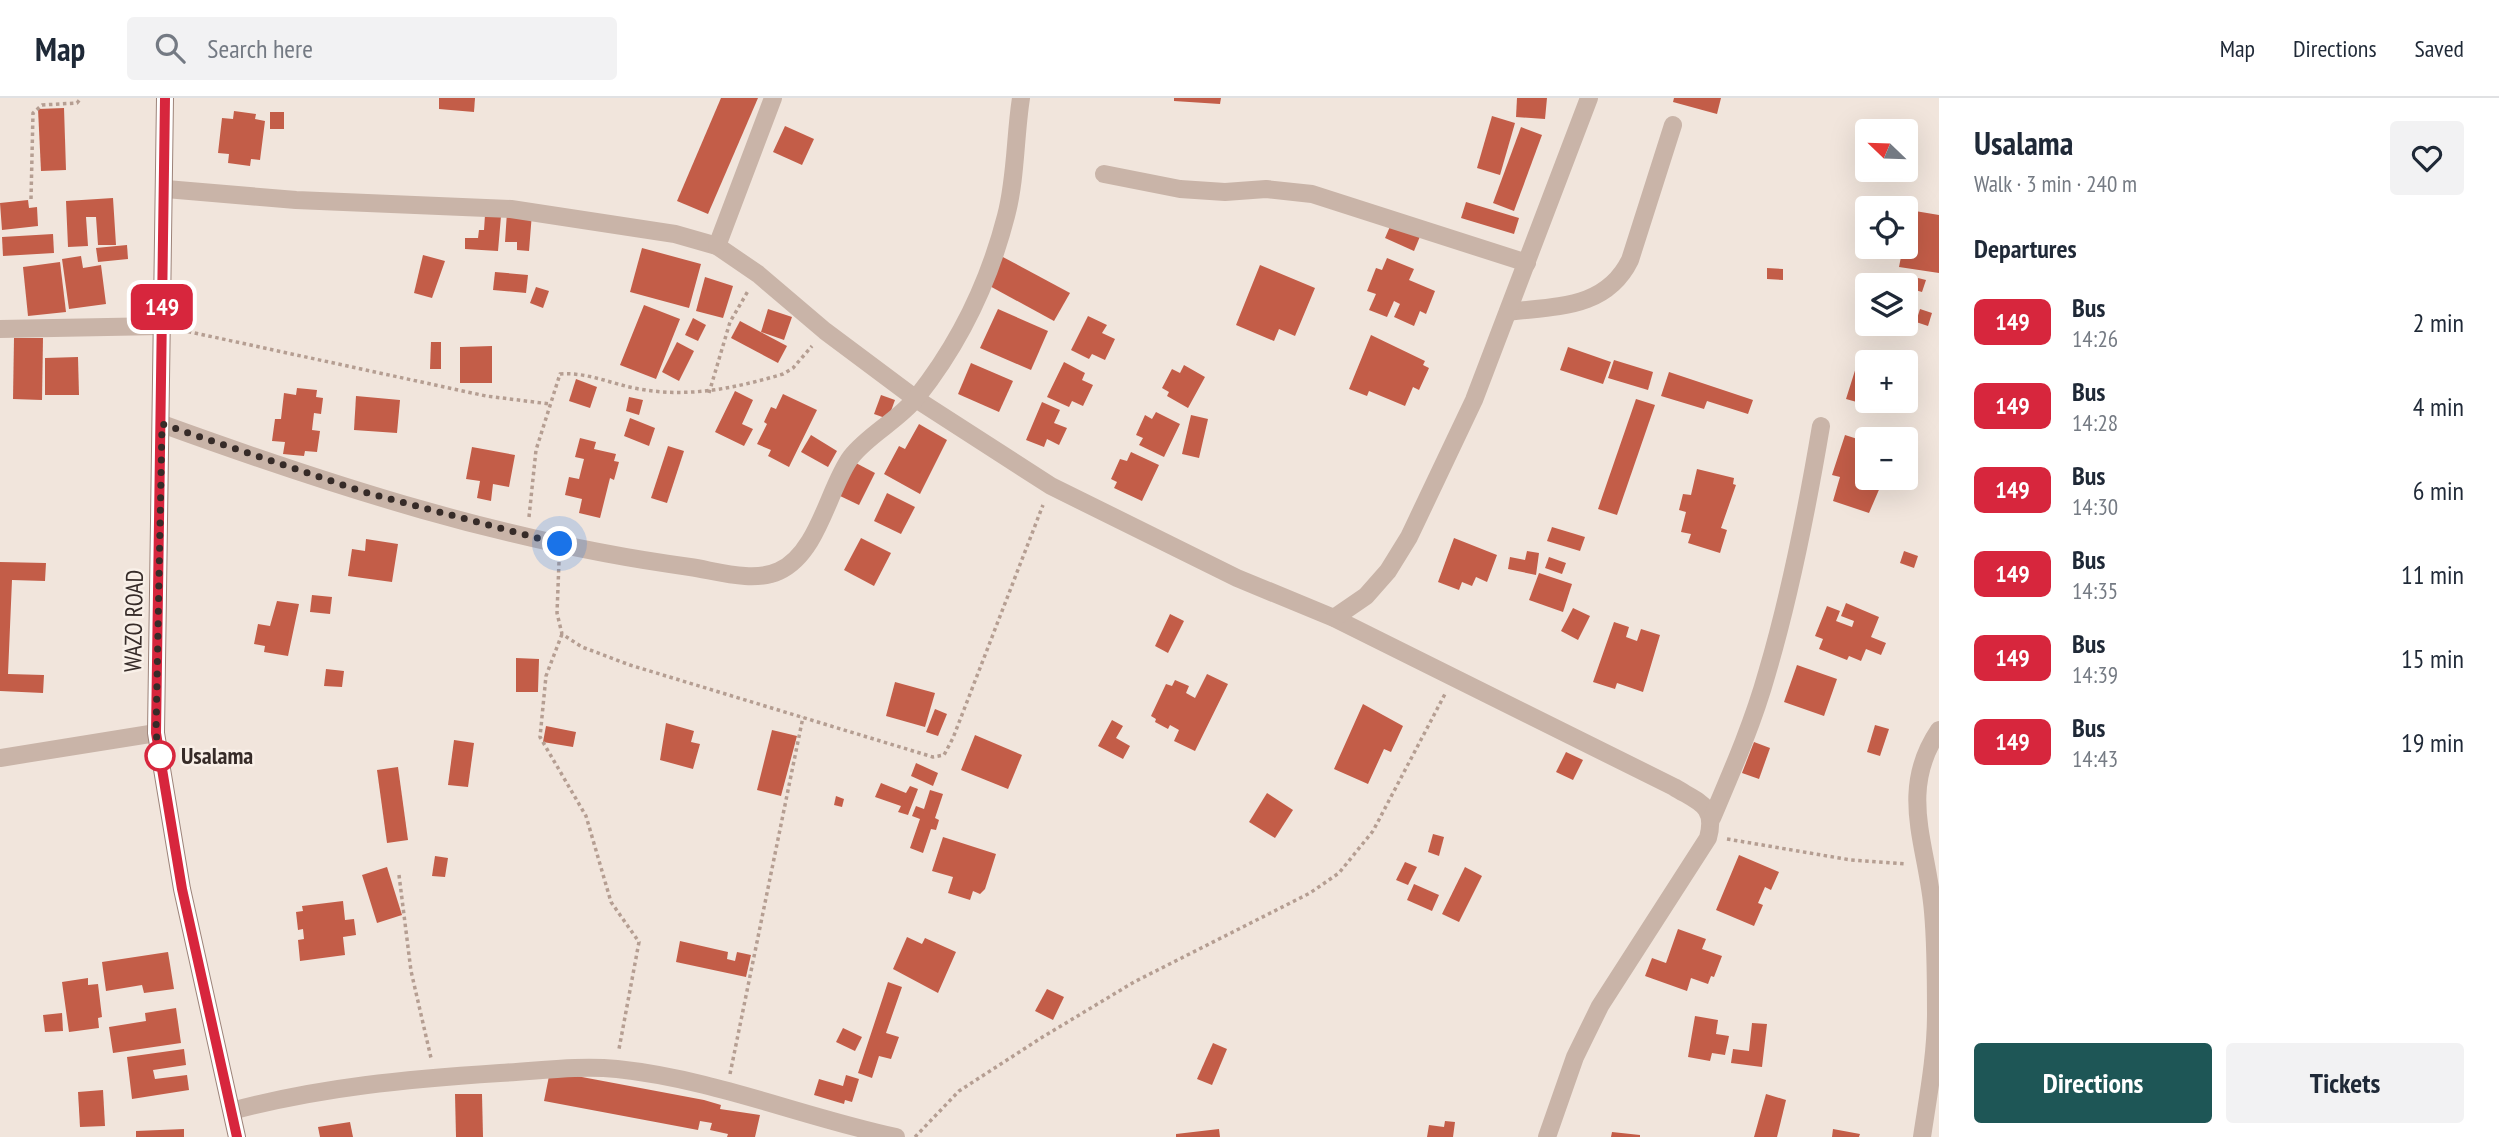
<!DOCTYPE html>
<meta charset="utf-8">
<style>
body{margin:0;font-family:"PT Sans Narrow",sans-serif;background:#f2f2f3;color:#1f2937;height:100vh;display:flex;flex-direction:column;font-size:26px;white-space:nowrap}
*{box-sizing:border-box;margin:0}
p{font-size:23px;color:#747a83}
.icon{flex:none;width:38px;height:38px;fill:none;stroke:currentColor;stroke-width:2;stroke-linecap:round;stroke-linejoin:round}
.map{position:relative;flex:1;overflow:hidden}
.details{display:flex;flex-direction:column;background:#fff;width:560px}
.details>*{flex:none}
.badge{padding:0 14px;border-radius:10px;font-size:24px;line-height:46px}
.needle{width:46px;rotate:293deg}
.buttons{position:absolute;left:1855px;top:21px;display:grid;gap:14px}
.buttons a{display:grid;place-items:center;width:63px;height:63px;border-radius:7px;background:#fff;box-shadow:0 7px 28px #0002;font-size:35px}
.you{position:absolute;width:35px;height:35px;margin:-18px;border:5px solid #fff;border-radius:50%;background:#1a73e8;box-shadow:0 0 0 10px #1a73e833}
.map>.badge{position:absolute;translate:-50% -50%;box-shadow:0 0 0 4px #fff}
h2{padding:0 35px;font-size:26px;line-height:63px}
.round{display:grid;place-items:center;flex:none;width:74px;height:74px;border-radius:7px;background:#f2f2f3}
.head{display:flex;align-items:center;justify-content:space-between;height:119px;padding:0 35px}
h1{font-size:33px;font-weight:700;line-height:52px}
.primary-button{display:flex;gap:14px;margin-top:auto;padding:14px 35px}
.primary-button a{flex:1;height:80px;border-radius:7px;background:#1e5656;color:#fff;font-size:28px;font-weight:700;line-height:80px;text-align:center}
.primary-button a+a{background:#f2f2f3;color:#1f2937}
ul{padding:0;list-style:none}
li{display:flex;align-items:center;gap:21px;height:84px;padding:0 35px}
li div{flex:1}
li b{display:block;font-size:26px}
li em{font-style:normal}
li .badge{min-width:77px;font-weight:700;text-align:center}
header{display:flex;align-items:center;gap:42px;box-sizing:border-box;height:98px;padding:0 35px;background:#fff;border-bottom:2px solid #e0e1e3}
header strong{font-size:33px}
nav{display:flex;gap:38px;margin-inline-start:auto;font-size:24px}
.search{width:490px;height:63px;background:#f2f2f3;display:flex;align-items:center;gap:18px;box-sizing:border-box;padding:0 24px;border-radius:7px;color:#747a83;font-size:26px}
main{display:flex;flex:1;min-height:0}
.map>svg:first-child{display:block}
.building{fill:#c35d48}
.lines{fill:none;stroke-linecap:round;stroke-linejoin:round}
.path{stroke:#b59e92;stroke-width:3.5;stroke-dasharray:3.5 3.5;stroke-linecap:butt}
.minor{stroke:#c9b4a8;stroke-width:18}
.secondary{stroke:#9d8379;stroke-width:18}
.line-casing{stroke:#fff;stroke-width:16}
.line{stroke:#d7263d;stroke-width:10}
.walk{stroke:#362b28;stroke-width:7;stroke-dasharray:0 12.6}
.stop-dot{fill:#fff;stroke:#d7263d;stroke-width:3.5}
.labels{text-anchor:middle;stroke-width:5;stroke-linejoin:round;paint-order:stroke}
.street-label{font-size:24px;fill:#362b28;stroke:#f9f0e8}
.stop-label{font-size:24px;font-weight:bold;fill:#362b28;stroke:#f9f0e8;text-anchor:start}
</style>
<header>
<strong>Map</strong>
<div class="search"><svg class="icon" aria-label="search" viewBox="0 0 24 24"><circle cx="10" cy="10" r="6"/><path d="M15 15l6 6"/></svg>Search here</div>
<nav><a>Map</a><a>Directions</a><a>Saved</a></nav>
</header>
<main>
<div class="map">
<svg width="1939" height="1039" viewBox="0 0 1939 1039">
<rect width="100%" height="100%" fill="#f1e5dc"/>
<g class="building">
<path d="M439 0H475L474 14 439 11Z"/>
<path d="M721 0H758L708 116 677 103Z"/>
<path d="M1174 0H1221L1220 6 1174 3Z"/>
<path d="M1517 0H1547L1545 21 1516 19Z"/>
<path d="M1674 0H1721L1717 16 1673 4Z"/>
<path d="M64 10 66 72 41 73 38 11Z"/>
<path d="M234 13 256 16 255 21 265 23 260 62 251 61 250 68 228 65 229 56 218 55 222 20 233 21Z"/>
<rect x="270" y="14" width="14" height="17"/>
<path d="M1492 18 1515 25 1500 77 1477 70Z"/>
<path d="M785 28 814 41 802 67 773 54Z"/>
<path d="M1521 29 1542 37 1514 113 1493 105Z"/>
<path d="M113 100 116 147H98L96 119H86L88 148 68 149 66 103Z"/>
<path d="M28 102 29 110 37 109 38 128 2 132 0 105Z"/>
<path d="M1466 104 1519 120 1514 136 1461 120Z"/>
<path d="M1909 112 1939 117V175L1899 169 1903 149H1906Z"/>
<path d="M507 114 532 115 529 153 517 152V144H505Z"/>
<path d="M485 117 501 118 498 153 465 151V140H478L479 132H484Z"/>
<path d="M1392 124 1421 136 1414 153 1385 140Z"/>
<path d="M53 136 54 155 3 158 2 139Z"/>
<path d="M127 147 128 161 98 164 96 150Z"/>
<path d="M642 150 701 166 689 210 630 194Z"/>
<path d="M423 157 445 163 432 200 414 195Z"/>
<path d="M81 158 83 170 101 167 106 206 69 211 62 161Z"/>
<path d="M1001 158 1070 195 1054 223 986 186Z"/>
<path d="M1387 160 1414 171 1409 182 1435 193 1426 216 1420 213 1414 228 1394 219 1400 206 1394 203 1387 219 1369 212 1376 196 1367 193 1376 170 1382 172Z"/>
<path d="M60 164 66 214 28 218 23 169Z"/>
<path d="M1260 167 1315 190 1295 238 1279 231 1274 243 1236 227Z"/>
<path d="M1767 170 1783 171V182L1767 181Z"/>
<path d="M495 174 528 177 526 195 493 192Z"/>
<path d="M705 179 733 188 723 220 696 213Z"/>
<path d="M1918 180 1926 182 1922 194 1915 192Z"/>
<path d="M536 189 549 193 543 210 530 205Z"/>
<path d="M644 207 680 221 656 281 620 267Z"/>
<path d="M768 211 792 219 784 242 761 234Z"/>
<path d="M998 211 1048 233 1031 272 980 250Z"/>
<path d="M1920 211 1932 215 1928 228 1916 224Z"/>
<path d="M1088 218 1107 227 1102 235 1115 241 1105 262 1092 256 1089 261 1071 252Z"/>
<path d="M693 220 706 227 698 243 685 237Z"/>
<path d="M740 223 787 248 778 265 731 240Z"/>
<path d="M1371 237 1425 263 1423 267 1429 270 1419 292 1413 289 1405 308 1369 293 1367 298 1349 291Z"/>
<path d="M14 240H43L42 302 13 301Z"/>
<path d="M431 244H441V271H430Z"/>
<path d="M677 244 694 253 679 283 662 274Z"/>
<path d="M492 248V285H460V249Z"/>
<path d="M1568 249 1611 264 1603 286 1560 272Z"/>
<path d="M78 259 79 297H45V260Z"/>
<path d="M1614 262 1653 274 1648 292 1608 280Z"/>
<path d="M1858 263 1867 266V303H1872L1871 308 1846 301Z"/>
<path d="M1064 264 1085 275 1082 282 1093 287 1083 308 1072 303 1069 309 1047 299Z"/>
<path d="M971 265 1013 283 999 314 958 296Z"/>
<path d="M1184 267 1205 279 1188 310 1167 298 1169 294 1162 290 1172 271 1180 275Z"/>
<path d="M1669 274 1753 302 1748 316 1707 303 1704 311 1661 298Z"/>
<path d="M576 281 597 289 590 310 569 303Z"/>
<path d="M297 290 317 292 316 299 323 300 321 316 314 315 312 332 320 333 317 354 305 353 304 358 283 356 285 344 272 343 275 321H281L284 295 296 297Z"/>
<path d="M735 293 753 302 742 326 753 331 744 348 715 334Z"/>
<path d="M783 296 817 312 789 369 768 358 771 352 757 346 767 326 764 324 771 309 776 311Z"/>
<path d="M881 297 895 302 888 321 874 316Z"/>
<path d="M356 298 400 302 397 335 354 332Z"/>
<path d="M629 299 643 302 639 317 626 313Z"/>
<path d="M1636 301 1655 307 1617 417 1598 411Z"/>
<path d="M1042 304 1060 312 1054 325 1067 330 1059 347 1047 341 1044 349 1026 342Z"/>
<path d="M1156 314 1180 326 1164 359 1139 347 1143 340 1136 337 1145 317 1152 321Z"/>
<path d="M1191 317 1208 321 1199 360 1182 356Z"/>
<path d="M630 320 655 330 649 348 624 338Z"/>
<path d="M919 326 947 342 920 396 884 376 899 348 905 351Z"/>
<path d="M811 337 837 353 828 369 801 354Z"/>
<path d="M1845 337 1867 344V380H1884L1869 415 1833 403 1840 379 1832 377Z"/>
<path d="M580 340 596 344 594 351 616 356 614 363 619 364 614 382 610 380 600 420 579 415 582 401 565 397 569 379 579 381 584 361 575 359Z"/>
<path d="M668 348 684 353 667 405 651 400Z"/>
<path d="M472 349 515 357 509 389 493 386 491 403 477 400 480 383 466 381Z"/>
<path d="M1131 354 1159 367 1142 403 1114 390 1117 384 1111 381 1120 361 1127 363Z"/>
<path d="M854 364 875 375 859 407 838 397Z"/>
<path d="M1697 371 1734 380 1733 386 1736 387 1721 430 1727 432 1720 455 1688 445 1691 436 1681 434 1686 414 1679 412 1683 396 1691 397Z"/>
<path d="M887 395 915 409 901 436 874 423Z"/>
<path d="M1552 429 1585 439 1580 453 1547 443Z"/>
<path d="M861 440 891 455 874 488 844 472Z"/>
<path d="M1454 440 1497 457 1487 484 1476 479 1472 488 1462 484 1459 492 1438 484Z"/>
<path d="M366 441 398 446 392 484 348 478 352 451 365 453Z"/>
<path d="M1527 453 1539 455 1536 477 1508 471 1510 459 1525 462Z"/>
<path d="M1904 453 1918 458 1914 470 1900 465Z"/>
<path d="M1549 459 1566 465 1562 476 1545 470Z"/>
<path d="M0 464 46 465 45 483 12 482 8 576 44 577 43 595 0 593Z"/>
<path d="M1539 475 1572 486 1563 514 1529 502Z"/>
<path d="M312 497 332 499 330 516 310 514Z"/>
<path d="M277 503 299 506 288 558 264 554 265 548 254 546 258 526 270 528Z"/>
<path d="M1846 505 1879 519 1871 539 1886 545 1881 557 1866 551 1861 563 1849 558 1847 562 1819 551 1823 541 1815 538 1827 508 1840 513 1836 523 1852 529 1854 523 1841 518Z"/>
<path d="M1573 510 1590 518 1578 542 1561 533Z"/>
<path d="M1170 516 1184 523 1168 555 1155 548Z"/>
<path d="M1614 524 1629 529 1626 539 1637 543 1641 531 1660 537 1643 594 1617 585 1615 591 1593 584Z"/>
<path d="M516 560 539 561 538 594H516Z"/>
<path d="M1797 567 1837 581 1824 618 1784 604Z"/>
<path d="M326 571 344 573 342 589 324 588Z"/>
<path d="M1207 576 1228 586 1195 653 1174 643 1179 632 1170 627 1168 631 1155 624 1156 621 1151 618 1166 586 1172 588 1175 582 1189 588 1186 595 1195 600Z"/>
<path d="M895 584 935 595 925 629 886 618Z"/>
<path d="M1363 606 1403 628 1391 654 1384 651 1368 686 1334 671Z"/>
<path d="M935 611 947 616 938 638 926 634Z"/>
<path d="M1112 622 1123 628 1116 640 1130 648 1123 661 1098 648Z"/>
<path d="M666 625 694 633 691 644 700 646 693 671 660 662Z"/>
<path d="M1875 627 1889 631 1880 658 1867 654Z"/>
<path d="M546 628 576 634 573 649 543 644Z"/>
<path d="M772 632 797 638 781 698 757 692Z"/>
<path d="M975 637 1022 657 1008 691 961 672Z"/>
<path d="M454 642 474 645 468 689 448 687Z"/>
<path d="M1754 644 1770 650 1759 681 1742 675Z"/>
<path d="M1566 654 1583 662 1573 682 1556 674Z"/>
<path d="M916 665 938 675 933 688 911 678Z"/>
<path d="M398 669 408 742 387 745 377 672Z"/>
<path d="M881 685 906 695 910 688 918 691 908 717 898 714 901 708 875 699Z"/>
<path d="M930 692 943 696 935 720 939 722 936 732 931 731 923 755 910 750 920 721 912 718 916 708 924 711Z"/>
<path d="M1267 695 1293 712 1275 740 1249 724Z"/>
<path d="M836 698 844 701 842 709 834 707Z"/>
<path d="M1433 736 1444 739 1439 758 1428 754Z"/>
<path d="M943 739 996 756 985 791 980 796 973 793 970 802 948 795 953 779 932 773Z"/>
<path d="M1739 757 1779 774 1771 792 1765 789 1758 805 1763 807 1754 828 1716 812Z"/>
<path d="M435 758 448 760 445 779 432 778Z"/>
<path d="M1405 764 1417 769 1408 787 1396 782Z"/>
<path d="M387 769 402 817 377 825 362 777Z"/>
<path d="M1465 769 1482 778 1459 824 1442 816Z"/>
<path d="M1414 786 1439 797 1432 813 1407 802Z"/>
<path d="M343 803 345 822 354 821 356 837 343 839 345 857 300 863 298 842 304 841 303 831 298 832 296 814 303 813 302 808Z"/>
<path d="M1678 831 1706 841 1702 851 1722 858 1714 879 1711 878 1708 886 1691 880 1687 893 1645 878 1652 860 1666 865Z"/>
<path d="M907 839 922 846 925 840 956 854 938 895 893 871Z"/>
<path d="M680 843 728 854 727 861 735 863 737 854 751 857 746 879 676 864Z"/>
<path d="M168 854 174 891 144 895 142 887 106 893 102 864Z"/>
<path d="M88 880V887L98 886 102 919 98 920 99 930 69 934 62 884Z"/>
<path d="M888 884 902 889 886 935 899 939 891 961 879 958 872 980 858 975Z"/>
<path d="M1047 891 1064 899 1053 922 1035 913Z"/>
<path d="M176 910 181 945 113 955 109 929 146 923 145 915Z"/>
<path d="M62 915 63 933 45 934 43 917Z"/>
<path d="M1695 918 1718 922 1716 936 1729 938 1725 957 1712 955 1710 963 1688 959Z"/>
<path d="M1752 925 1767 926 1762 969 1731 965 1733 951 1749 953Z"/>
<path d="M843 930 862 939 855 953 836 944Z"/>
<path d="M1213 945 1227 951 1212 987 1197 981Z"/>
<path d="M184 951 186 967 153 972 155 981 187 977 189 992 132 1001 127 959Z"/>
<path d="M550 973 704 1002 721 1007 720 1011 760 1017 755 1039H727L728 1036 710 1032 712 1025 700 1023 698 1032 544 1003Z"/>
<path d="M846 977 859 981 852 1004 845 1002 844 1006 814 997 819 981 843 988Z"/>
<path d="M103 992 105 1028 80 1029 78 994Z"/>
<path d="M455 996H482L483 1039H456Z"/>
<path d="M1766 996 1786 1002 1777 1039H1754Z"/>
<path d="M1445 1023 1455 1024 1453 1039H1427L1429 1027 1444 1029Z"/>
<path d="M350 1024 353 1039H320L318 1029Z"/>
<path d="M184 1031V1039H136V1033Z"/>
<path d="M1219 1031 1220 1039H1176V1036Z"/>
<path d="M1833 1031 1860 1036 1859 1039H1832Z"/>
<path d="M1612 1034 1640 1037V1039H1611Z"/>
</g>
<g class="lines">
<g class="path">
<path d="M31 101 33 15 42 7 77 5 81 0"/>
<path d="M181 232 486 298 550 306"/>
<path d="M709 295 730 224 748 193"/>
<path d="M529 419 536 352 560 276C588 274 611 286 639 291 689 300 736 290 783 276L793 270 812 248"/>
<path d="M559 464 557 515 562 536 582 549 630 567 933 659 944 657 953 640 1043 407"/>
<path d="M562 536 546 578 540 639 586 718 611 804 639 844 619 951"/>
<path d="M1727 741 1851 762 1906 766"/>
<path d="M399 777 411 873 431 960"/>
<path d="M730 976 803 619"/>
<path d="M915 1039 959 993 1041 940 1134 884 1310 795 1339 775 1373 733 1445 596"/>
</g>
<g class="minor">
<path d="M1104 76 1180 91 1225 94 1266 91 1312 96 1527 165"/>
<path d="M166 91 296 102 511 111 675 136 717 148 758 176 825 233 916 301 1051 388 1237 480 1334 520 1674 689C1698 704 1717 707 1708 740L1600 908 1575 959 1547 1039"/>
<path d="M717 148 773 0"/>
<path d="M1508 214C1556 208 1606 211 1630 162L1673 27"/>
<path d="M0 231 161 228"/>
<path d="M162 326C333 388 509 445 690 469 717 473 753 485 779 473 819 455 829 388 851 359 869 336 899 322 917 299 959 246 989 184 1006 118 1016 81 1015 38 1021 0"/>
<path d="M1334 520 1366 498 1388 473 1409 439 1474 302 1589 0"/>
<path d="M0 660 156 635"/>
<path d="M1712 720C1732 673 1753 625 1767 575 1791 494 1807 411 1821 328"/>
<path d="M232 1013C320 989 409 981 500 975 538 973 579 967 617 971 713 981 803 1019 896 1039"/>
<path d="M1922 1039C1928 999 1936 957 1936 916 1936 883 1936 847 1933 814 1928 748 1897 694 1939 632"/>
</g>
<path class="secondary" d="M165 0 156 635 182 791 237 1039"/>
</g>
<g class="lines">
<g class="line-casing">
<path id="line" d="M165 0 156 635 182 791 237 1039"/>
</g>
<use href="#line" class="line"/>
<path class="walk" d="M160 658V661L156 635 162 326 364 394 560 446"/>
</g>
<circle class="stop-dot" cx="160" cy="658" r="14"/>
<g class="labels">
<g class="street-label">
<text transform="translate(134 523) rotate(-89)" y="8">WAZO ROAD</text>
</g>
<g class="stop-label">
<text x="181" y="666">Usalama</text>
</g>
</g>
</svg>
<div class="buttons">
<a><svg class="needle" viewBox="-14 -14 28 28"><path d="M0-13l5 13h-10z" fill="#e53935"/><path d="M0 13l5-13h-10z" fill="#747a83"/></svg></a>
<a><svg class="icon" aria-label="locate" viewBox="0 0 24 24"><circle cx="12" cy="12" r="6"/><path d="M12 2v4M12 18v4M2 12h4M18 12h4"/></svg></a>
<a><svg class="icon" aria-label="layers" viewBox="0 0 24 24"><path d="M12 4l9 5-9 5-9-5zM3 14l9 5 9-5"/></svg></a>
<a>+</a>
<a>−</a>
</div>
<div class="you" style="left:560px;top:446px"></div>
<b class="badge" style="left:162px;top:209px;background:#d7263d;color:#fff">149</b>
</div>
<section class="details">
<div class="head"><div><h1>Usalama</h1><p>Walk · 3 min · 240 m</p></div><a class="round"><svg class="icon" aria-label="heart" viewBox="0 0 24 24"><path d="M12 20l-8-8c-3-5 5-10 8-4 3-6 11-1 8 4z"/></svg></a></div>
<h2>Departures</h2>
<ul>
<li><span class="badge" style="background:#d7263d;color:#fff">149</span><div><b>Bus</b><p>14:26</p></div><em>2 min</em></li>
<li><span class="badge" style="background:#d7263d;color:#fff">149</span><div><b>Bus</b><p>14:28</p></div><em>4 min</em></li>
<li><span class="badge" style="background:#d7263d;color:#fff">149</span><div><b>Bus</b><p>14:30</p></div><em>6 min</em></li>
<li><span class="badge" style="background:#d7263d;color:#fff">149</span><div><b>Bus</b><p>14:35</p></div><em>11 min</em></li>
<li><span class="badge" style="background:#d7263d;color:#fff">149</span><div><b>Bus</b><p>14:39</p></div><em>15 min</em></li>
<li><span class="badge" style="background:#d7263d;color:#fff">149</span><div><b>Bus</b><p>14:43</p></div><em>19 min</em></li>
</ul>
<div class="primary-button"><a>Directions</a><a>Tickets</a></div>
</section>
</main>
